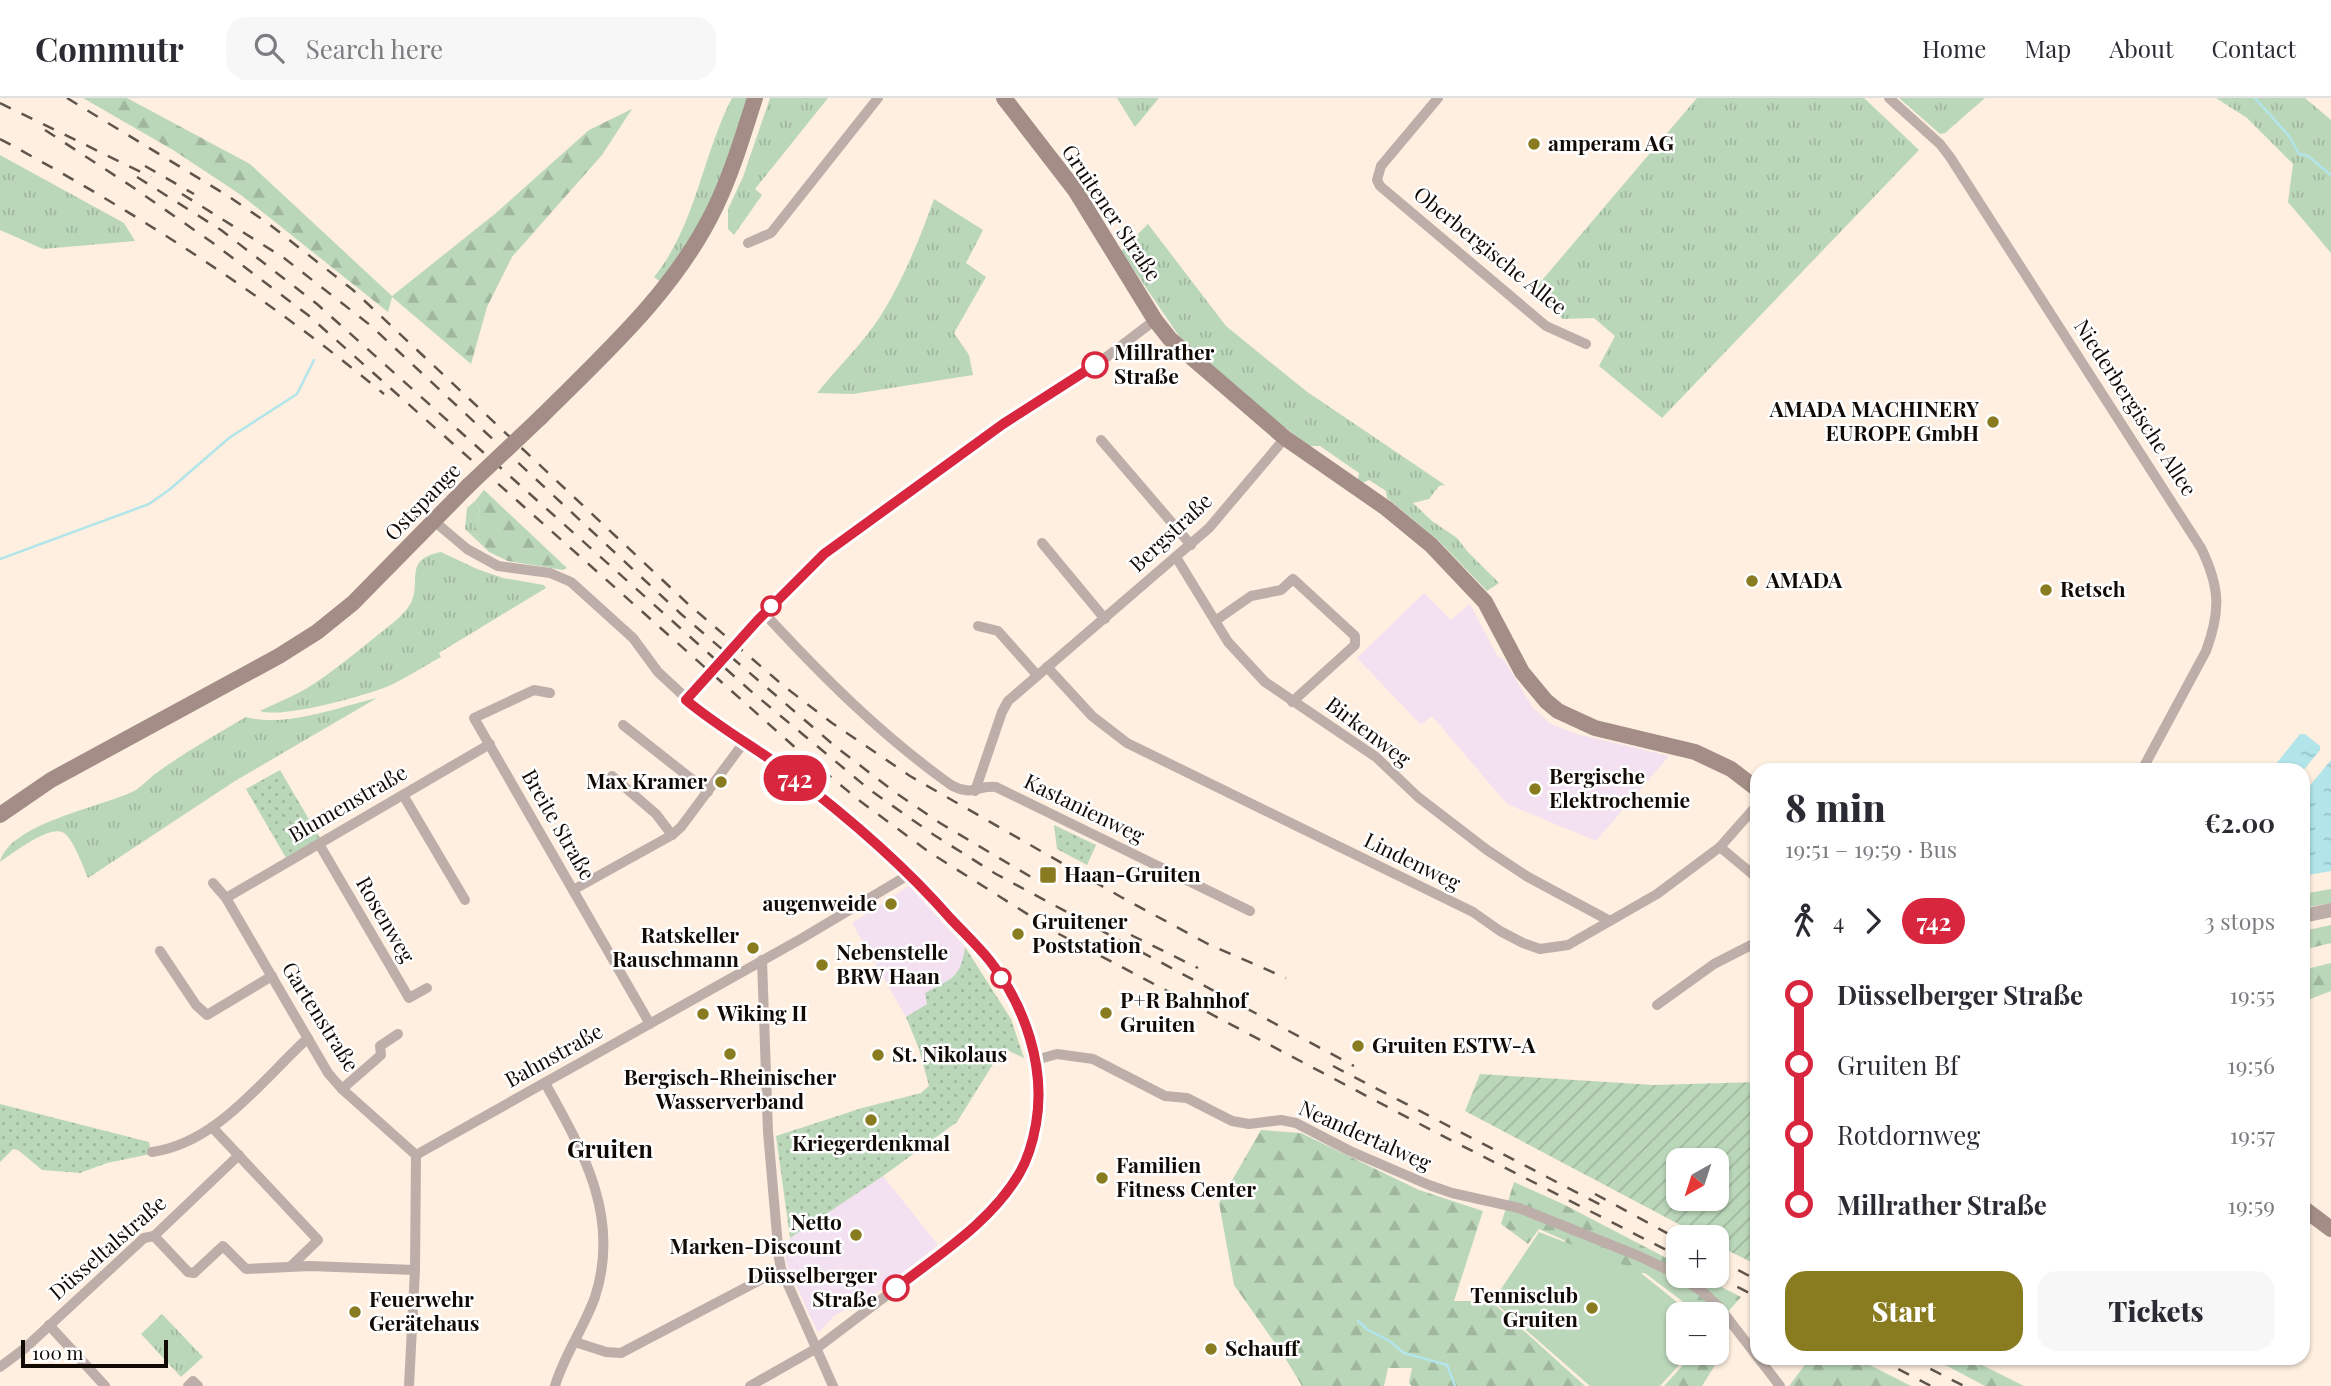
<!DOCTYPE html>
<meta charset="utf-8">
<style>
body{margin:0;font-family:"Playfair Display",serif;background:#f7f7f7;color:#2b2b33;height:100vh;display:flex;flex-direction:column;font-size:26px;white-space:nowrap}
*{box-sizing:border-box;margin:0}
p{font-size:23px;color:#7c7c81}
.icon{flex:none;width:38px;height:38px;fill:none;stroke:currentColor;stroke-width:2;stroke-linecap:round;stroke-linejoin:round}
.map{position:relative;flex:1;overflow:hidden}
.panel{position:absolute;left:1750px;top:665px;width:560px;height:602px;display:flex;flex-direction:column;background:#fff;border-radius:21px;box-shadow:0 2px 5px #0004}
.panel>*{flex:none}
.badge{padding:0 14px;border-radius:23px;font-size:24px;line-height:46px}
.needle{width:46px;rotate:219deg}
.tools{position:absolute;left:1666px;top:1050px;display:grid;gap:14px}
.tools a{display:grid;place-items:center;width:63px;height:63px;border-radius:14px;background:#fff;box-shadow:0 2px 5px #0004;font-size:35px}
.scale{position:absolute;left:21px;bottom:18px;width:147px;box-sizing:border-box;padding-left:7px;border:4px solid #120a04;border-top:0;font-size:19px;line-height:24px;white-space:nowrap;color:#120a04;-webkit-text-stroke:5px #fff;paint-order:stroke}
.map>.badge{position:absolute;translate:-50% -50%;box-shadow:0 0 0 4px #fff}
.legs{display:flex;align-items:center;gap:10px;height:77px;padding:0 35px;font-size:23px}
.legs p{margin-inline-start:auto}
.headline{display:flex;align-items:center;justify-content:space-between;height:119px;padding:0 35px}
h1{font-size:38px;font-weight:800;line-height:52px}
.primary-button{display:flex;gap:14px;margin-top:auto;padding:14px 35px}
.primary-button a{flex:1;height:80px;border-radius:21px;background:#887b20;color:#fff;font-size:28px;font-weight:800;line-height:80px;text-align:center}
.primary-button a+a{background:#f7f7f7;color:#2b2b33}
ul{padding:0 35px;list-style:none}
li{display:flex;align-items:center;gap:24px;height:70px;font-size:26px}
li i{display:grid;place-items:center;width:10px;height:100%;margin:0 9px;background:currentColor}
li i::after{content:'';width:18px;height:18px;margin:-9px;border:5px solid;border-radius:50%;background:#fff}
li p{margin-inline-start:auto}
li:first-child i{background:linear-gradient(#0000 50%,currentColor 0)}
li:last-child i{background:linear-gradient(currentColor 50%,#0000 0)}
header{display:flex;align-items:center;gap:42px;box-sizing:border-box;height:98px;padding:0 35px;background:#fff;border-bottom:2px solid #e1e1e2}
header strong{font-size:33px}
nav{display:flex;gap:38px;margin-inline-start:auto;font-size:24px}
.search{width:490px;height:63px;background:#f7f7f7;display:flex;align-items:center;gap:18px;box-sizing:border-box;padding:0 24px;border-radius:21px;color:#7c7c81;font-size:26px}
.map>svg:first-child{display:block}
.commercial{fill:#f3e1f2}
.grass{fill:url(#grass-tufts)}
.forest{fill:url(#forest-firs)}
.park{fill:url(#park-dots)}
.garden{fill:url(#garden-furrows);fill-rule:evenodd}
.pitch{fill:#bbd7ba}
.water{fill:url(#water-ripples)}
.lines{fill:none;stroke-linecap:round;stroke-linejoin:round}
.stream{stroke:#b1e5e9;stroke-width:2.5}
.minor{stroke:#bdaea9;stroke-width:10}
.tertiary{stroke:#bdaea9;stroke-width:14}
.secondary{stroke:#a38d86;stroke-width:16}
.rail{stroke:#5e544b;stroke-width:2.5;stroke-dasharray:12 12;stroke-linecap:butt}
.minor-bridge{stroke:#bdaea9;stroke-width:10}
.secondary-bridge{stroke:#a38d86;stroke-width:16}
.line-1-casing{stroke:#fff;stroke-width:16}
.line-1{stroke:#d7263d;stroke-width:10}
.poi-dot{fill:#887b20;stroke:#fff;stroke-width:2.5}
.stop-1-dot{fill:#fff;stroke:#d7263d;stroke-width:3.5}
.labels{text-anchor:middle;stroke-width:5;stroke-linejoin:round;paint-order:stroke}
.poi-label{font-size:21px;font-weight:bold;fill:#120a04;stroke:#fff;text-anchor:start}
.street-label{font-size:21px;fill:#120a04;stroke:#fff}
.stop-label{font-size:21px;font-weight:bold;fill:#120a04;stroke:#fff;text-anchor:start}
.quarter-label{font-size:24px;font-weight:bold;fill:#120a04;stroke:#fff}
</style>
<header>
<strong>Commutr</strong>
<div class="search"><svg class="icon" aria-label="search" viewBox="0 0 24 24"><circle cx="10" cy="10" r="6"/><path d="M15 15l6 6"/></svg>Search here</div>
<nav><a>Home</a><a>Map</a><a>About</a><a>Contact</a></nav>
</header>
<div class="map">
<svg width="2331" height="1288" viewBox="0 0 2331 1288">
<defs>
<pattern id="grass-tufts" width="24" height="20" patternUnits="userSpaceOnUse" patternTransform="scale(1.75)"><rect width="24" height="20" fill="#bbd7ba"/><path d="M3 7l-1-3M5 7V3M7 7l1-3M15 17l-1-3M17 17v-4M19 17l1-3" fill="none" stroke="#a0b79e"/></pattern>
<pattern id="forest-firs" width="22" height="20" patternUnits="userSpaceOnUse" patternTransform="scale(1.75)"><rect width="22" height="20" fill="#bbd7ba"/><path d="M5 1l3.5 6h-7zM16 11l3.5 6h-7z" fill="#a0b79e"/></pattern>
<pattern id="park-dots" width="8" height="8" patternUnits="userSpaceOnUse" patternTransform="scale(1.75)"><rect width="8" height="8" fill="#bbd7ba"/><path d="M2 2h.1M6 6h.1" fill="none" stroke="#a0b79e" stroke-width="1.8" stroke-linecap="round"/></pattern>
<pattern id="garden-furrows" width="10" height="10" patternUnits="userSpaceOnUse" patternTransform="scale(1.75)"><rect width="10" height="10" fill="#bbd7ba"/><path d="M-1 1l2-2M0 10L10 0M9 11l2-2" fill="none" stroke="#a0b79e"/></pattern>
<pattern id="water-ripples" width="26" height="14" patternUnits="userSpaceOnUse" patternTransform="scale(1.75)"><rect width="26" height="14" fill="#b1e5e9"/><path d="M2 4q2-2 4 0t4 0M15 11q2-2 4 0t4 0" fill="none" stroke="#97c3c6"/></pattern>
</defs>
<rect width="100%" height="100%" fill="#feefe0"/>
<g class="commercial">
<path d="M1424 495 1451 522 1470 506 1498 559 1504 562 1533 610 1551 626 1577 636 1669 658 1596 743 1507 706 1432 618 1421 627 1357 560Z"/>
<path d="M909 788 965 849 963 867 951 882 926 895 928 906 906 919 852 825Z"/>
<path d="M883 1078 938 1147 881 1192 834 1218 818 1235 785 1163 790 1140Z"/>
</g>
<g class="grass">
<path d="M732 0H749L719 84 700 124 661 184 654 179C696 127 702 58 732 0Z"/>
<path d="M770 0H828L755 91 762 97 734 137 728 131V111L743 79Z"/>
<path d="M1117 0H1159L1135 29Z"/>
<path d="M1697 0H1864L1919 52 1662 320 1599 268 1615 238 1594 220 1563 221 1532 194Z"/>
<path d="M1899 0H1985L1945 35 1940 36Z"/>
<path d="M2216 0H2305L2331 22V155L2288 104 2293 66 2247 20Z"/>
<path d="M0 57 124 125 135 143 43 151 0 132Z"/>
<path d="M934 101 983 132 966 165 986 179 954 235 969 257 973 277 853 296 817 295C833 275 851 257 867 237 896 200 918 146 934 101Z"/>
<path d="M1148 126 1226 228 1306 293 1445 387 1439 388 1429 401 1413 405 1432 423 1457 440 1468 454 1499 485 1487 493 1438 442 1387 400 1386 393 1369 382 1362 385 1358 382 1359 375 1320 348H1309L1261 311 1181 241 1121 153Z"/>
<path d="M475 403 480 412 474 435 489 454 465 431 467 410Z"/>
<path d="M441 454 477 471 503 480 544 487 546 490 439 555 441 559C424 568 409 578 393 586 370 597 282 621 260 613 276 605 294 598 309 589 332 574 353 557 374 540 385 531 398 522 407 511 426 488 399 462 441 454Z"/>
<path d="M377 600 235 683 88 780C83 769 74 742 64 735 50 726 12 756 0 764 10 725 102 709 134 693 143 688 150 679 159 673 187 653 217 636 246 619 284 630 339 609 377 600Z"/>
<path d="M162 1216 203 1259 181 1279 141 1236Z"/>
</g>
<g class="forest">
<path d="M83 0H127L250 66 392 198 496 115 589 32 632 11 602 57 512 159 487 209 471 266 392 199 388 214 241 97 173 52Z"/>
<path d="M484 392 567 470 563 472 508 463 489 454 474 435 480 412 475 403Z"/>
<path d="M2331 791V805L2303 810V796Z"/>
<path d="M2331 827V845L2303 852V833Z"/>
<path d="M2331 865V893L2303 904V872Z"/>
<path d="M1261 1032 1301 1035 1419 1092 1483 1113 1454 1203H1491L1585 1288H1412L1409 1285 1412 1270H1388L1384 1288H1302L1284 1258 1234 1187 1219 1105Z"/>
<path d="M1514 1084 1563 1106 1678 1166V1178H1700L1741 1199 1717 1226V1216H1699L1645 1175 1631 1176 1577 1159 1564 1142 1539 1131 1528 1146 1501 1126Z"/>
<path d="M1717 1237 1727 1248 1702 1288H1664L1694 1255H1717Z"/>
<path d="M1810 1260H1856L1911 1288H1789Z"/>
<path d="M1932 1260H1968L2024 1288H1985Z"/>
</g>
<g class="park">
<path d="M280 672 320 740 286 760 246 691Z"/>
<path d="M1054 727 1096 747 1087 767 1057 751Z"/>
<path d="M965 849 1011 921 1024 960 1003 950 957 1024 883 1078 790 1140 776 1038 862 1010 921 995 929 988 919 951 906 919 927 906 925 895C951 881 961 880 965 849Z"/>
<path d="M0 1006 149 1044 151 1056 107 1065 80 1075 42 1072 18 1052 13 1051 0 1064Z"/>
</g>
<path class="garden" d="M1480 976 1654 987 1757 984V1167L1717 1147V1139H1703L1465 1013ZM1678 1062H1717V1101H1678Z"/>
<path class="pitch" d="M1539 1134 1637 1172 1692 1216H1678V1255H1690L1660 1288H1590L1493 1203Z"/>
<g class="water">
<path d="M2300 636H2305L2320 648V652L2303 673 2271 672Z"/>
<path d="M2331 662V773L2303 778V696Z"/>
</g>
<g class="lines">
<g class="stream">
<path d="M2255 0 2289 38 2299 56 2308 58 2331 77"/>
<path d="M0 461 149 406 169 392 229 340 297 296 314 262"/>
<path d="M1358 1223 1368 1232 1388 1242 1404 1255 1447 1267 1455 1288"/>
</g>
<g class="minor">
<path d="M1438 0 1381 68 1377 82 1380 88 1546 228 1586 246"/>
<path d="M1889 0 1940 46 1950 59 2201 450C2220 489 2221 513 2206 553L2142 672"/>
<path d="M748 145 771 135 878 0"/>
<path d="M1101 342 1191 447"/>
<path d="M434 423 467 451 498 468 550 475 571 484 633 540 658 574 700 613 791 676 854 725 910 776 990 863 1014 901 1028 935 1036 962 1039 1009 1028 1059 1010 1090 973 1129 895 1191 817 1250 750 1288"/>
<path d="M1042 445 1105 521"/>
<path d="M1176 459 1228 544 1265 584 1376 659 1418 699 1487 752 1528 779 1610 823"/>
<path d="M764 515C822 578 881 637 951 687 974 699 975 687 996 689L1250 813"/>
<path d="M760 520 824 456 1003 326 1096 267 1155 222"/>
<path d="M1215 523 1251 498 1281 492 1293 481 1355 538V547L1292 604"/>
<path d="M978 528 998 533 1037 577"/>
<path d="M1047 569 1092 618 1127 645 1473 814 1500 833 1523 845 1540 851 1568 847 1657 796 1720 749 1757 707"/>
<path d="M550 595 534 592 474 620 650 926"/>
<path d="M623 627 708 694"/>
<path d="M612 678 656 716 672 737"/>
<path d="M975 693 1002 614 1008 603 1209 430 1285 340"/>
<path d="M403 697 465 802"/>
<path d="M319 746 409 900 427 890"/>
<path d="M1720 749 1757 780"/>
<path d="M213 785 226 800 328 975 342 991 416 1057"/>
<path d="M573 792 672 737 681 729 745 643"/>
<path d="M226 800 490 646"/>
<path d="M160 853 196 907 207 917 272 878"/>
<path d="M762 862 768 1034 779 1160 781 1171 833 1288"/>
<path d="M1657 907 1714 866 1757 844"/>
<path d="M1036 962 1057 956 1093 961 1165 998 1187 1000 1232 1023 1249 1026 1281 1022 1296 1025 1350 1053 1429 1087 1452 1095 1519 1110 1641 1159 1678 1177"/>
<path d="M545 985C583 1053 621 1119 595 1199 584 1230 564 1257 555 1288"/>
<path d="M342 991 381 957 380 948 398 936"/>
<path d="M212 1029 318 1142 291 1168"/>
<path d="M152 1054C217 1045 262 982 308 940"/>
<path d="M154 1138 188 1174 194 1175 223 1148 246 1171 310 1168 415 1172"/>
<path d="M1679 1178 1703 1194 1719 1209 1780 1288"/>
<path d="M49 1227 105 1288"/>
<path d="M575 1244 606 1254 621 1255 781 1171"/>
<path d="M0 1269 24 1251 144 1140 154 1138 239 1057"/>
<path d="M188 1288 193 1283 198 1288"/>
<path d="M409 1288 415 1172 416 1057 799 842 910 776"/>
</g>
<path class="tertiary" d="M2303 818 2331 812"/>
<g class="secondary">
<path d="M1004 0 1075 92 1155 222 1170 241 1285 340 1386 410 1431 447 1485 504 1522 574 1546 603 1558 613 1595 630 1695 654 1731 671 1757 691"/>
<path d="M541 319C605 255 675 193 715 110 732 75 743 37 755 0"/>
<path d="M0 717 51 682 279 558 317 534 353 505 468 388"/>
<path d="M2303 1110 2331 1131"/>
</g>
<g class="rail">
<path d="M67 0 228 98 269 126 353 192 687 505 785 589 832 625 910 678 1121 799 1208 846 1286 880"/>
<path d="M0 5 151 79"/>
<path d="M45 32 131 88 213 145 308 217 798 652 860 703 929 754 1059 836 1437 1035 1678 1158"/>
<path d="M0 41C136 114 266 198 384 296"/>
<path d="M145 68 194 96"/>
<path d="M137 79 221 132 317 206 753 595 870 692 934 737 996 776 1354 968"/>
<path d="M182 96 284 160 370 227 681 516 836 649 896 695 940 725 1031 779"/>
<path d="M1131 837 1198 870"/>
<path d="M1333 968 1601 1107"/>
<path d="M1595 1096 1678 1141"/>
<path d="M1717 1161 1757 1182"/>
<path d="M1716 1178 1757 1199"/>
<path d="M1877 1260 1931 1288"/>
<path d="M1909 1260 1964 1288"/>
</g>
<path class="minor-bridge" d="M696 591 756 524"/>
<path class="secondary-bridge" d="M468 388 541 319"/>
</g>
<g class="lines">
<g class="line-1-casing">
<path id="line-1" d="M896 1190C938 1157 991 1124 1019 1076 1028 1061 1033 1043 1036 1026 1046 969 1025 908 990 863 978 848 963 834 950 820 902 765 848 719 790 675 756 650 718 629 686 602L757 523 824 456 1003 326 1095 267"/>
</g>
<use href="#line-1" class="line-1"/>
</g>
<g class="poi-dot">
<circle cx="1534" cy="46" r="7"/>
<circle cx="1993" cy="324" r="7"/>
<circle cx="1752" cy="483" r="7"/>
<circle cx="2046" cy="492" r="7"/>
<circle cx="721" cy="684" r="7"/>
<circle cx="1535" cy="691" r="7"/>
<rect x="1039" y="768" width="18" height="18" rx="3.5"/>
<circle cx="891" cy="806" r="7"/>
<circle cx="1018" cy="836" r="7"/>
<circle cx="753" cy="850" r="7"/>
<circle cx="822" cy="867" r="7"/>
<circle cx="1106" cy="915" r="7"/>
<circle cx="703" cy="916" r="7"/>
<circle cx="1358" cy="948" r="7"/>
<circle cx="730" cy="956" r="7"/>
<circle cx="878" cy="957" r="7"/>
<circle cx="871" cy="1022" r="7"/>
<circle cx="1102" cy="1080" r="7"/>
<circle cx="856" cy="1137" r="7"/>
<circle cx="1592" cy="1210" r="7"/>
<circle cx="355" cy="1214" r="7"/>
<circle cx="1211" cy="1251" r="7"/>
</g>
<g class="stop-1-dot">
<circle cx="1095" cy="267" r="12"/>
<circle cx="771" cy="508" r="9"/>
<circle cx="1001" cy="880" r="9"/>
<circle cx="896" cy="1190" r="12"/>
</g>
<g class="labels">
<g class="poi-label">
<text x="1548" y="53">amperam AG</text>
<text x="1979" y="319" text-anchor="end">AMADA MACHINERY<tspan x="1979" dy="24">EUROPE GmbH</tspan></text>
<text x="1766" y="490">AMADA</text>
<text x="2060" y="499">Retsch</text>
<text x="1549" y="686">Bergische<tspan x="1549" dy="24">Elektrochemie</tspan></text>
<text x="707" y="691" text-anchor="end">Max Kramer</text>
<text x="1064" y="784">Haan-Gruiten</text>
<text x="877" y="813" text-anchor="end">augenweide</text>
<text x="1032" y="831">Gruitener<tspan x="1032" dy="24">Poststation</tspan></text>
<text x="739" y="845" text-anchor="end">Ratskeller<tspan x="739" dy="24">Rauschmann</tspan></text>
<text x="836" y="862">Nebenstelle<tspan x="836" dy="24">BRW Haan</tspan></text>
<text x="1120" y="910">P+R Bahnhof<tspan x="1120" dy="24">Gruiten</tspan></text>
<text x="717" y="923">Wiking II</text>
<text x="1372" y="955">Gruiten ESTW-A</text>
<text x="892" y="964">St. Nikolaus</text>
<text x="730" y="987" text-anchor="middle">Bergisch-Rheinischer<tspan x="730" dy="24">Wasserverband</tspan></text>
<text x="871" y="1053" text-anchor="middle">Kriegerdenkmal</text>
<text x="1116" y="1075">Familien<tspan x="1116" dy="24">Fitness Center</tspan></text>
<text x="842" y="1132" text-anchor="end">Netto<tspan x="842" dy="24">Marken-Discount</tspan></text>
<text x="1578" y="1205" text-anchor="end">Tennisclub<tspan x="1578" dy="24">Gruiten</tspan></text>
<text x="369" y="1209">Feuerwehr<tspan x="369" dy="24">Gerätehaus</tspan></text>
<text x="1225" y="1258">Schauff</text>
</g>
<g class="street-label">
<text transform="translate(1111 115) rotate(56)" y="7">Gruitener Straße</text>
<text transform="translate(1490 153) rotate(39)" y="7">Oberbergische Allee</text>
<text transform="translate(2135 310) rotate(57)" y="7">Niederbergische Allee</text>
<text transform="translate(423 404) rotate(-46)" y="7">Ostspange</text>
<text transform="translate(1171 435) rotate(-43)" y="7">Bergstraße</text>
<text transform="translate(1368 634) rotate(37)" y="7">Birkenweg</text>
<text transform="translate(348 706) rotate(-30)" y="7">Blumenstraße</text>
<text transform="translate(1084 711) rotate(26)" y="7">Kastanienweg</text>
<text transform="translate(558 727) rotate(60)" y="7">Breite Straße</text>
<text transform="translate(1412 764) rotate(26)" y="7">Lindenweg</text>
<text transform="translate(385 822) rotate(60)" y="7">Rosenweg</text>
<text transform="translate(320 919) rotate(58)" y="7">Gartenstraße</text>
<text transform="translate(554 958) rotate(-29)" y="7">Bahnstraße</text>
<text transform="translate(1365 1038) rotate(24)" y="7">Neandertalweg</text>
<text transform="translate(108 1150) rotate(-41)" y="7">Düsseltalstraße</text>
</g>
<g class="stop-label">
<text x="1114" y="262">Millrather<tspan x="1114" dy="24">Straße</tspan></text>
<text x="877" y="1185" text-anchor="end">Düsselberger<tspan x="877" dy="24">Straße</tspan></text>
</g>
<g class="quarter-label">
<text x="610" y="1060">Gruiten</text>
</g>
</g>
</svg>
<div class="tools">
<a><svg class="needle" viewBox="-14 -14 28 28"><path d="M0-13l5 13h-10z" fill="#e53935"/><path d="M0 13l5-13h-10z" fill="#7c7c81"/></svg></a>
<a>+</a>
<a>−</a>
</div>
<div class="scale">100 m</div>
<b class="badge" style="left:795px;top:680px;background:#d7263d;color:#fff">742</b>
<section class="panel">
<div class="headline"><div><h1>8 min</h1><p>19:51 – 19:59 · Bus</p></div><b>€2.00</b></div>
<div class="legs"><svg class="icon" aria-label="walk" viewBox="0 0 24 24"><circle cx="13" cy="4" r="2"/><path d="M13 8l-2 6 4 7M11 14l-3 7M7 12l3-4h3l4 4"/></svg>4<svg class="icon" aria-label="forward" viewBox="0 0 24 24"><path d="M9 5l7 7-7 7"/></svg><b class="badge" style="background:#d7263d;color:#fff">742</b><p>3 stops</p></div>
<ul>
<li><i style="color:#d7263d"></i><b>Düsselberger Straße</b><p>19:55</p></li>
<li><i style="color:#d7263d"></i><span>Gruiten Bf</span><p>19:56</p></li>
<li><i style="color:#d7263d"></i><span>Rotdornweg</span><p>19:57</p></li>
<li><i style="color:#d7263d"></i><b>Millrather Straße</b><p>19:59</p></li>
</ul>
<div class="primary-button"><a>Start</a><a>Tickets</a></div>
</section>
</div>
